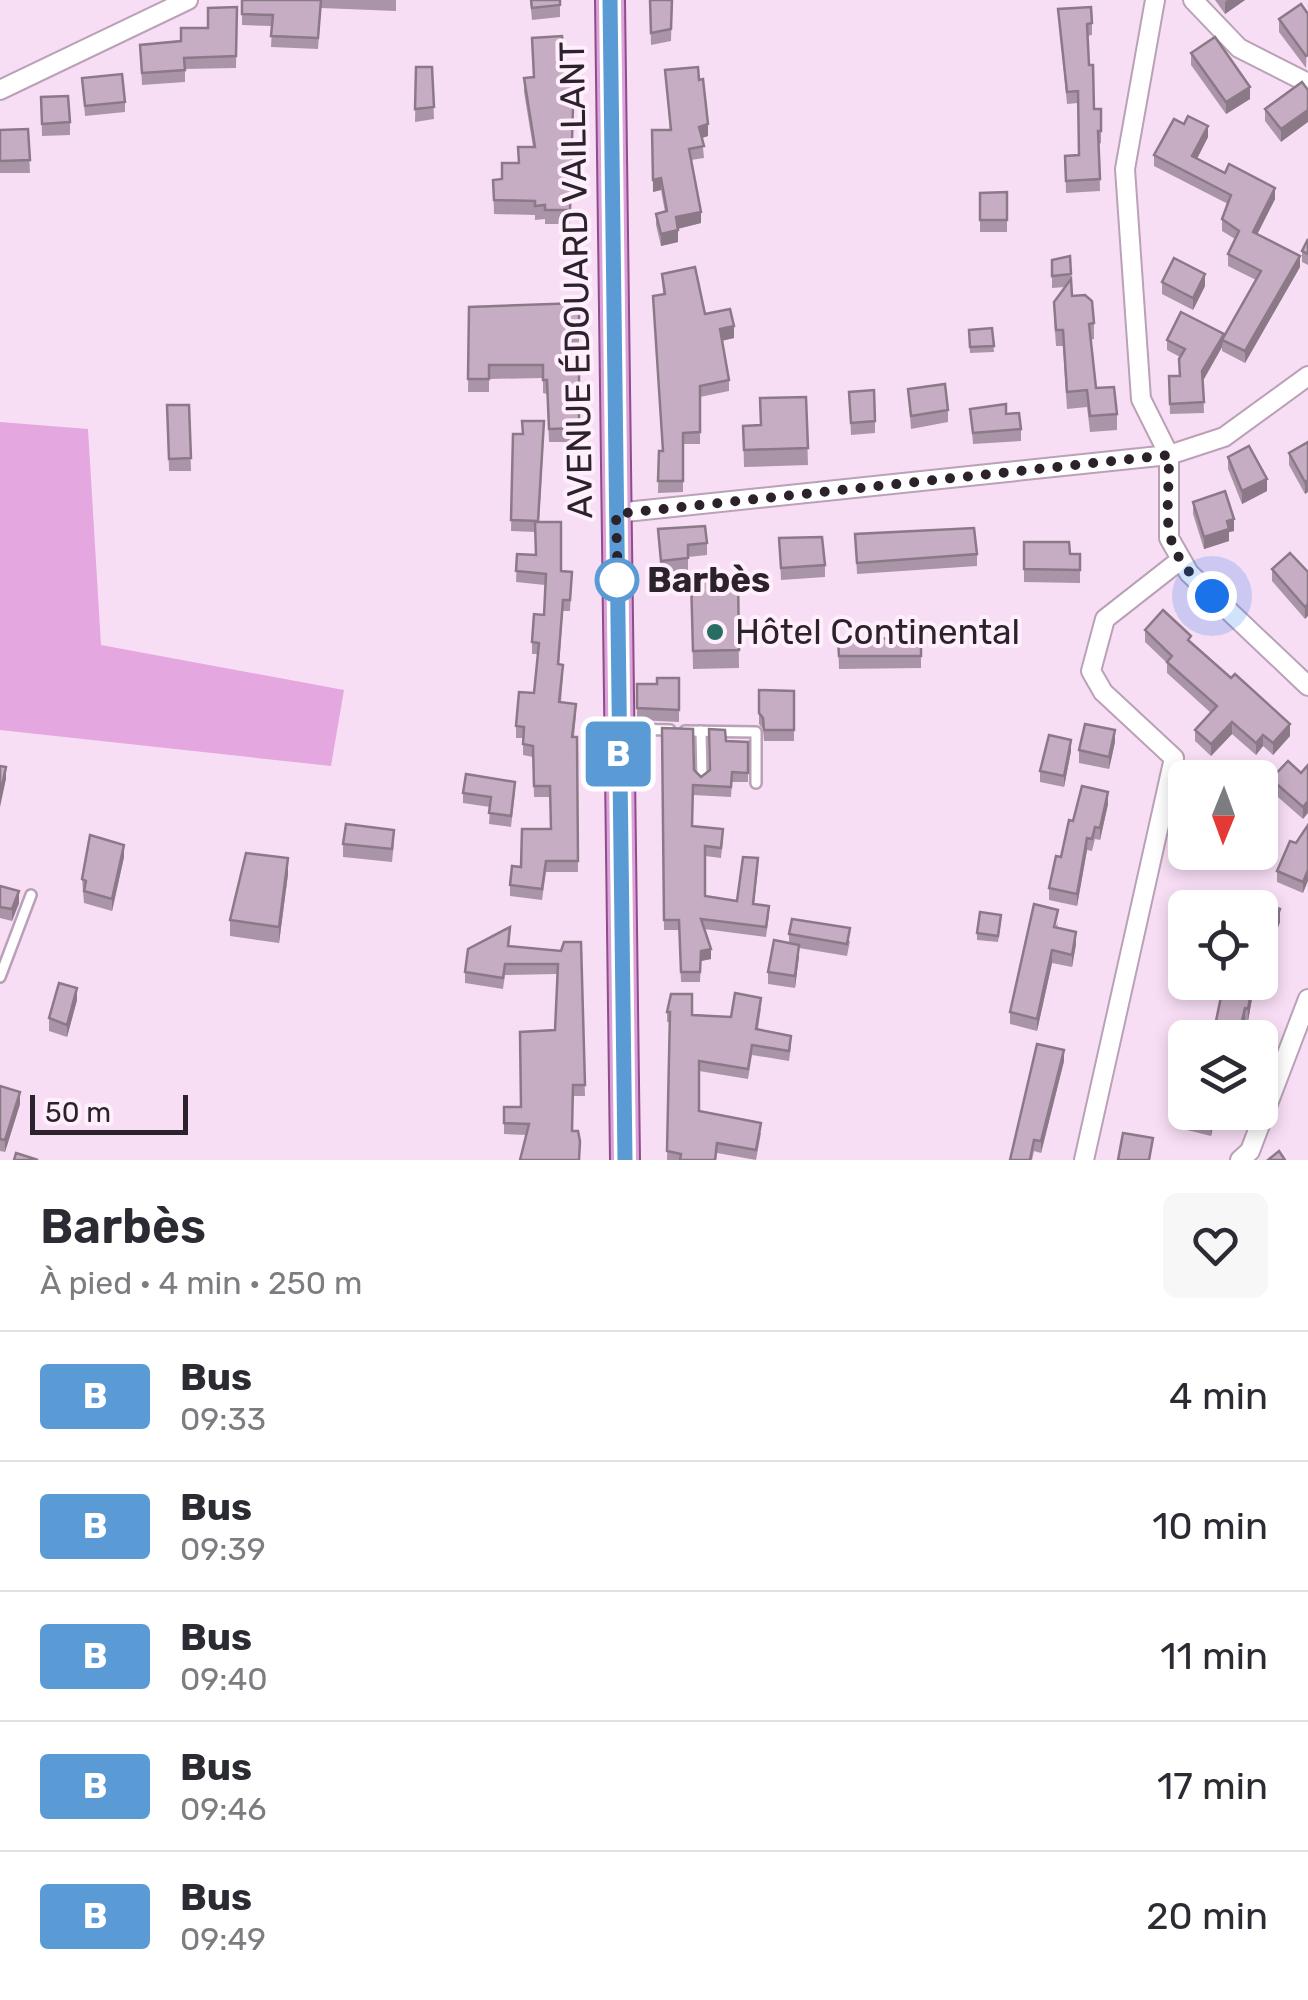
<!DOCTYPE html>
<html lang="fr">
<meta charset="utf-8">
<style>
body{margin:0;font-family:Rubik,sans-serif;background:#f7f7f7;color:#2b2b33;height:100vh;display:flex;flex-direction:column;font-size:38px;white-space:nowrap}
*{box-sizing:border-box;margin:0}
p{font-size:32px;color:#7c7c81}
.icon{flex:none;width:55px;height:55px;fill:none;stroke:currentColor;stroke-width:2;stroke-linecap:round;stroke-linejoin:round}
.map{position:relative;height:1160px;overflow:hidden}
.details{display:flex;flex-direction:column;background:#fff;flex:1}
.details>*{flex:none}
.badge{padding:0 20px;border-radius:8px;font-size:35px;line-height:65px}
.needle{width:65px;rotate:181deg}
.fabs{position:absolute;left:1168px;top:760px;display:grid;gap:20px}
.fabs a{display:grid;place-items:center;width:110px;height:110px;border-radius:15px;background:#fff;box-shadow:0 5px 15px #0003;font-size:50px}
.scale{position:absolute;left:30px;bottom:25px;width:158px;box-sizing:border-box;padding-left:10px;border:5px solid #2c222b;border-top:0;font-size:28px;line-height:35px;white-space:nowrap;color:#2c222b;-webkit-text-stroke:8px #ffeffd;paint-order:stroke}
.you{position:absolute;width:50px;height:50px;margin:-25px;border:8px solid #fff;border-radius:50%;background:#1a73e8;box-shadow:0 0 0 15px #1a73e833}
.map>.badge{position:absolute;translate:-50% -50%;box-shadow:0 0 0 5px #fff}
.round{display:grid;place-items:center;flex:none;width:105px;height:105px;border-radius:15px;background:#f7f7f7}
.overview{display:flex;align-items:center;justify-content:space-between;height:170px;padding:0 40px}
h1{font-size:48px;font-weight:600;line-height:75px}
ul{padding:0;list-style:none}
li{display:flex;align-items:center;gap:30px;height:130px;padding:0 40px;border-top:2px solid #e1e1e2}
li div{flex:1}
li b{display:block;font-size:38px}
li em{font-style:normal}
li .badge{min-width:110px;font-weight:700;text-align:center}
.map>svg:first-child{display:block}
.green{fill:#e4a7df}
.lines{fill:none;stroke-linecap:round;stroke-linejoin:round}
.service-casing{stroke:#baa1b7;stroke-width:14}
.minor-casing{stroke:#baa1b7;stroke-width:22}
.primary-casing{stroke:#8e4c8b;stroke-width:32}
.service{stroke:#fff;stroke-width:9}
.minor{stroke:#fff;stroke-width:18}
.primary{stroke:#dba1d8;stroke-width:28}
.wall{fill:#aa95a8}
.shaded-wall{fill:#8b7988}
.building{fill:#c6adc3;stroke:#8b7988;stroke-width:2.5}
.line-casing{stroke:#fff;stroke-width:22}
.line{stroke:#5a9bd5;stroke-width:15}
.walk{stroke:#2c222b;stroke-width:10;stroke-dasharray:0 18}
.stop-dot{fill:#fff;stroke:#5a9bd5;stroke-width:5}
.poi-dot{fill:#286d61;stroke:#ffeffd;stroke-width:4}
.labels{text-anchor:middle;stroke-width:8;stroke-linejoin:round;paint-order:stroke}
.street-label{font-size:35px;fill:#2c222b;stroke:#ffeffd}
.stop-label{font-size:35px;font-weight:bold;fill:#2c222b;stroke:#ffeffd;text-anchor:start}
.poi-label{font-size:35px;fill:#2c222b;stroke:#ffeffd;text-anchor:start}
</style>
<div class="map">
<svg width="1308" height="1160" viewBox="0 0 1308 1160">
<rect width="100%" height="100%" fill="#f8def5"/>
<path class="green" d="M0 422 88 429 101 645 344 690 331 766 0 730Z"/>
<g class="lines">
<g class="service-casing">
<g id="service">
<path d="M625 729 670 730"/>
<path d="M685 731 756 732V783"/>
<path d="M701 731 702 779"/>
<path d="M0 977 31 895"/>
</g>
</g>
<g class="minor-casing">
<g id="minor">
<path d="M1155 0 1125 169 1141 399 1169 455V538L1189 573 1308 686"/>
<path d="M1193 0 1239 48 1308 83"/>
<path d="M0 90 188 0"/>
<path d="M616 513 1169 455 1224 437 1308 376"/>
<path d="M1084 1160 1174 758 1103 692 1091 671 1105 619 1179 561"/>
<path d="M1240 1160 1250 1151 1308 999"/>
</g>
</g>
<g class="primary-casing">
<path id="primary" d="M610 0 625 1160"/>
</g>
<use href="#service" class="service"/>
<use href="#minor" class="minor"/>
<use href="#primary" class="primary"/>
</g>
<g class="wall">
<path d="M242 0H396V11L321 8 318 49 271 47 272 26 242 25Z"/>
<path d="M530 0H560V17L532 20Z"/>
<path d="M650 0H672L671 41 651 45Z"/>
<path d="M1215 0H1245L1225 14Z"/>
<path d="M237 7 236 68 185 69V82L142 85 140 45 181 41 208 28Z"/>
<path d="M1058 9 1092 23V35L1087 36 1089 65 1094 109H1101V143L1099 144 1100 191 1066 193 1065 156 1079 155 1078 103 1067 104Z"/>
<path d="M1308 14 1306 68 1279 32V19Z"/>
<path d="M1191 53 1250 99 1226 114 1191 65Z"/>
<path d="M416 67H432L434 119 415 122Z"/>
<path d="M665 70 699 80 708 136 702 138 704 158 691 160 701 223 678 229V242L661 246 656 225V214L665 212 661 190 653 192 652 130H670Z"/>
<path d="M574 71 570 224H545V219L535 220V215L494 214 493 180 502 179 533 147 524 92V78Z"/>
<path d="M82 78 125 102V112L85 116Z"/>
<path d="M1308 90 1281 142 1265 121V109Z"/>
<path d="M41 97 70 122V135L42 136Z"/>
<path d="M28 129 30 173H0V130Z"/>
<path d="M1208 137 1197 159 1275 199 1257 234 1300 267 1245 363 1222 351V347L1203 381 1204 413 1170 414 1169 376H1180V357L1167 350V340L1224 337 1256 280 1228 266V254L1235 239 1222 231V219L1228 204 1154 166V155Z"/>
<path d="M1007 192V232H980V193Z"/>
<path d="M1308 239V265L1302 262V251Z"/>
<path d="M1070 256 1072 296 1094 323V339L1090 340 1096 388 1117 414V430L1090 432 1087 407 1067 409 1063 346H1056L1054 318V302L1065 287 1052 288V260Z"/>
<path d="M662 274 705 314 734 338 722 341 729 380V391L700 397V444H683V492L658 493 659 451H662L663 294Z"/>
<path d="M1162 282 1205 286 1193 310 1162 294Z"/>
<path d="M579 303V344L571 345V365L579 364V442H549L547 394 543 393V378L489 379V392H468L469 307Z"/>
<path d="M992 328 994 352 970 353 969 330Z"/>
<path d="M908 389 948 410V422L911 429Z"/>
<path d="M849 392 875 421V433L851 435Z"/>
<path d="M806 397 808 465 744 467 743 426H760Z"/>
<path d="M167 405H189L191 471H169Z"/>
<path d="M970 409 1006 414 1021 429V441L973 444Z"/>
<path d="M544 432 539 522 561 571 572 572 570 611H563L559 665 563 676 561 702 576 715 574 737H577L578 872H546L542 900 510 896V885L521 867 551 829 550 797H534L533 757 523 755V738H516V726L534 693 538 654H532V642L544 615 545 585 516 582 517 554 536 555 535 532 511 531 513 434Z"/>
<path d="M1308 442V492L1305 494 1289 465V453Z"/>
<path d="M1228 457 1267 491 1242 504 1228 469Z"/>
<path d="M1193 502 1234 531 1229 532V541L1204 549 1193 514Z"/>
<path d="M658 529 707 543V555L688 557V571L661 573Z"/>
<path d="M855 534 977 554V566L857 574Z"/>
<path d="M779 538 825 565V577L781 580Z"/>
<path d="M1024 542 1070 554H1080V583L1024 582Z"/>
<path d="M1272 569 1308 572 1305 619 1272 581Z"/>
<path d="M738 576 739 668 693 669 691 578Z"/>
<path d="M1145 630 1191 643 1290 736 1273 755 1263 746 1256 755 1232 734 1211 756 1195 741V730L1211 713 1167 673V663L1145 642Z"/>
<path d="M921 638V668L839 669 838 639Z"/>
<path d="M679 678V722L637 720V684H657Z"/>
<path d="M759 690 794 691V741H764L763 729 759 724Z"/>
<path d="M662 728 694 770 701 777 710 770 726 741 748 742V782H732L731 797 693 795 692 826 723 839 721 858 705 856V896L737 901 758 868 754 904 769 916 766 937 704 929 711 959 701 961 700 982H681L679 930H664Z"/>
<path d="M1115 742 1109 769 1079 763V750Z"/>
<path d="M1071 751 1064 787 1040 782V771Z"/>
<path d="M1308 765 1303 819 1271 791V779L1301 773Z"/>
<path d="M515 792 511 827 489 824 490 807 463 803V793Z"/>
<path d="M1108 804 1100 840 1095 839 1092 851 1087 850 1077 906 1049 900V888L1073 821Z"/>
<path d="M1308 825 1303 893 1277 882V871Z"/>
<path d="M394 842 392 862 343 857V844Z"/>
<path d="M124 857 112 911 84 903 82 879Z"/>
<path d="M288 874 279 943 230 936V920Z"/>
<path d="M0 886 19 903 12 921 0 918Z"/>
<path d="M1260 908 1280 922 1269 951 1262 948Z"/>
<path d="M1001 921 998 942 977 940V933Z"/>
<path d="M1058 922 1057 928 1076 944 1072 967 1052 963 1037 1031 1010 1024V1012Z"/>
<path d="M789 934 850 941 847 956 799 948 795 988 768 984V972L789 943Z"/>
<path d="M510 938 509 946 561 951 581 942 585 1096H573L526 1135 504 1134V1107H521L555 1030 557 974 505 975 503 989 465 983V972Z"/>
<path d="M1255 982 1248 1021 1245 1020 1215 1026Z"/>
<path d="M77 1000 67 1037 49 1031V1018Z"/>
<path d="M761 1008 758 1029 791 1046 789 1061 752 1055 748 1079 699 1071V1111L761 1133 756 1160 717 1153 716 1160H667L670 1022H667V1012L731 1017Z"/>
<path d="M1064 1061 1041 1153 1034 1151 1032 1160H1010Z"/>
<path d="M0 1086 20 1104 5 1152 0 1151Z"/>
<path d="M1216 1112 1211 1136 1183 1129V1117Z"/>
</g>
<g class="shaded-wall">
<path d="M1227 0H1245L1225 14V2Z"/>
<path d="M1250 87V99L1226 114V102Z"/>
<path d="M1308 110V122L1281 142V129Z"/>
<path d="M708 124V136L699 139V127Z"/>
<path d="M1208 126V137L1192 168V156Z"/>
<path d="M661 178V190L653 192V180Z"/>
<path d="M1275 188V199L1253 243V232Z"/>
<path d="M701 212V223L676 229V217Z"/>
<path d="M678 230V242L661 246V234Z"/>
<path d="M1300 256V267L1245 363V351Z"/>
<path d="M1205 274V286L1193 310V298Z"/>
<path d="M734 326V338L720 341V329Z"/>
<path d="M1224 334 1222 347 1202 382V371Z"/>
<path d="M1267 479V491L1242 504V491Z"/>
<path d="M1308 480V492L1305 494V482Z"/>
<path d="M1234 519V531L1229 532V541L1204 549V537L1227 521Z"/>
<path d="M1308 604V616L1305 619V607Z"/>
<path d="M1232 722V734L1211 756V744Z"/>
<path d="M1290 724V736L1273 755V743Z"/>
<path d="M1115 730V742L1109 769V757Z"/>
<path d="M1263 735V746L1256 755V743Z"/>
<path d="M1071 740V751L1064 787V776Z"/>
<path d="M6 767V779L0 807V795Z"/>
<path d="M1108 792V804L1100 840V828Z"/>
<path d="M1308 801V813L1303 819V807Z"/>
<path d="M1087 838V850L1077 906V894Z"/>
<path d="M124 845V857L112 911V899Z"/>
<path d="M288 858V874L279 943V927Z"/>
<path d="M1308 870V881L1303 893V882Z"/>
<path d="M19 891V903L12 921V909Z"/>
<path d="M1280 909V922L1269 951V938Z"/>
<path d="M1076 932V944L1072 967V955Z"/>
<path d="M799 945V957L795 988V976Z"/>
<path d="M711 949V959L701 961V951Z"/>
<path d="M1052 950V963L1037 1031V1019Z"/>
<path d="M1253 982H1255L1248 1021V1009Z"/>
<path d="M77 988V1000L67 1037V1025Z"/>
<path d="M1245 1008V1020L1241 1038H1238Z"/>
<path d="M1064 1050V1061L1041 1153V1141Z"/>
<path d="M20 1092V1104L5 1152V1140Z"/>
<path d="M1213 1112H1216L1211 1136V1124Z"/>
</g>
<g class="building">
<path d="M242 0H321L318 38 271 36 273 15 242 14Z"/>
<path d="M531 0H560V5L532 8Z"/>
<path d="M650 0H672L671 29 651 33Z"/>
<path d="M1301 4 1308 14V55L1306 56 1279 19Z"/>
<path d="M237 7 236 56 184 58 185 70 142 73 140 45 181 41V28H208V8Z"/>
<path d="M1091 7 1092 23 1087 24 1089 65H1093L1094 109H1101V131H1098L1100 179 1066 181 1065 156 1079 155 1078 91 1067 92 1058 9Z"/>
<path d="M562 36 565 72 574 71 570 210H545V205L535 206V201L494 200 493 180 502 179V163H519L518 147H535L524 78 534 77 532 38Z"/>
<path d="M1215 37 1250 87 1226 102 1191 53Z"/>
<path d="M416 67H432L434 107 415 109Z"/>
<path d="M698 67 699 80 703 79 708 124 699 127 704 146 689 149 701 212 676 217 678 230 661 234 656 214 667 211 661 178 653 180 652 130H671L665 70Z"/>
<path d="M122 74 125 102 85 106 82 78Z"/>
<path d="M1302 82 1308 90V110L1281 129 1265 109Z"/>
<path d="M68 96 70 122 42 124 41 97Z"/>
<path d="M1188 116 1208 126 1192 156 1225 173 1229 164 1275 188 1253 232 1300 256 1245 351 1222 340 1261 271 1228 254 1239 231 1222 219 1231 195 1154 155 1174 119 1184 124Z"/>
<path d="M28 129 30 160 0 161V130Z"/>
<path d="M1007 192V220H980V193Z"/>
<path d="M1308 239V254L1302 251Z"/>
<path d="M1070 256 1071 274 1052 276V260Z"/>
<path d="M1174 258 1205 274 1193 298 1162 282Z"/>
<path d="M695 267 705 314 730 309 734 326 720 329 729 380 700 386V432L683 433V481H658L659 451H663L653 296 665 294 662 274Z"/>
<path d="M1071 279 1072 296 1085 295 1092 301 1094 323 1089 324 1096 388 1114 387 1117 414 1090 416 1087 390 1067 392 1063 330H1056L1054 302Z"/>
<path d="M579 303V331H571V365L579 364V428L549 429 547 380H543V365H489V379H468L469 307Z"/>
<path d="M1181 312 1224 334 1202 371 1204 402 1170 404 1169 376H1180L1179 359 1185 349 1167 340Z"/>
<path d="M992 328 994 346 970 347 969 330Z"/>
<path d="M945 384 948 410 911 416 908 389Z"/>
<path d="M874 390 875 421 851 423 849 392Z"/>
<path d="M806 397 808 448 744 450 743 426 761 425 760 398Z"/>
<path d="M1006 404V414L1019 413 1021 429 973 433 970 409Z"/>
<path d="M167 405H189L191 458 169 459Z"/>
<path d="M522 421H544L538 521 511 520 513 434H523Z"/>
<path d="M1308 442V480L1305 482 1289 453Z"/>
<path d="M1249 446 1267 479 1242 491 1228 457Z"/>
<path d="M1225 491 1234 519 1227 521 1229 529 1204 537 1193 502Z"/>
<path d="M535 522H561V571L572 572 570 600H563L558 664 563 665 559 702 576 704 572 737H577L578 861H546L542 889 510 885 512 866 521 867 522 829H551L550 786H534L533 746 523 744 524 727 516 726 519 692 534 693 539 643 532 642 534 614 544 615 546 574 516 571 517 554 536 555Z"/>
<path d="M705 526 707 543 688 545V558L661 561 658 529Z"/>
<path d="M974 528 977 554 857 563 855 534Z"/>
<path d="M822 537 825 565 781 568 779 538Z"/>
<path d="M1024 542H1069L1070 554H1080V570L1024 569Z"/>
<path d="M1290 553 1308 572V604L1305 607 1272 569Z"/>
<path d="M738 576 739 650 693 651 691 578Z"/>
<path d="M1163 610 1191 636 1188 640 1231 678 1235 674 1290 724 1273 743 1263 735 1256 743 1232 722 1211 744 1195 730 1217 706 1167 662 1172 656 1145 630Z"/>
<path d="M921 638V656H839L838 639Z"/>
<path d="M657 678H679V710L637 708V684H657Z"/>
<path d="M759 690 794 691V730H764L763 718 759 713Z"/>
<path d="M1085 724 1115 730 1109 757 1079 750Z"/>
<path d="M662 728 693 729 694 770 701 777 710 770 709 729 725 730 726 741 748 742V773L732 772 731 787 693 785 692 826 723 829 721 848 705 846V896L737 901 743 857 758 858 753 904 769 906 766 927 701 919 711 949 701 951 700 972H681L679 920H664Z"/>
<path d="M1049 735 1071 740 1064 776 1040 771Z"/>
<path d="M1288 761 1301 773 1308 765V801L1303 807 1271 779Z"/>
<path d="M0 766 6 767 0 795Z"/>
<path d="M466 774 515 782 511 816 489 813 491 797 463 793Z"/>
<path d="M1082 786 1108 792 1100 828 1095 827 1092 839 1087 838 1077 894 1049 888 1056 856 1061 857 1069 820 1073 821Z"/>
<path d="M346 824 394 830 392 849 343 844Z"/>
<path d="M1308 825V870L1303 882 1277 871 1290 841 1296 843Z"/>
<path d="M90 835 124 845 112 899 84 891 86 881 82 879Z"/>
<path d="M246 853 288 858 279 927 230 920Z"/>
<path d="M0 886 19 891 12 909 0 907Z"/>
<path d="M1247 897 1280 909 1269 938 1262 935 1260 944V908H1243Z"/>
<path d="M1034 904 1058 910 1054 927 1076 932 1072 955 1052 950 1037 1019 1010 1012Z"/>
<path d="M980 912 1001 915 998 936 977 933Z"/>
<path d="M792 919 850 928 847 944 789 934Z"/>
<path d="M510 927 508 946 561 951 564 942H581L585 1085H573L572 1131H578L580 1141 579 1160H520L529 1124 504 1123V1107H521L520 1032 555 1030 558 964H505L503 978 465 972 468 949Z"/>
<path d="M774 940 799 945 795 976 768 972Z"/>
<path d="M1224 982H1253L1248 1009 1245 1008 1238 1038H1203L1206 1024 1215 1026Z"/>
<path d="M59 983 77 988 67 1025 49 1018Z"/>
<path d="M735 993 761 998 756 1029 791 1036 789 1051 752 1045 748 1069 699 1061V1111L761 1123 756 1150 717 1143 715 1160H680L681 1154 667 1151 670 1012H667L671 994H692V1015L731 1017Z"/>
<path d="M1037 1044 1064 1050 1041 1141 1034 1140 1030 1160H1010Z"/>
<path d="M0 1086 20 1092 5 1140 0 1139Z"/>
<path d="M1185 1106V1112H1213L1211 1124 1183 1117Z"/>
<path d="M1123 1133 1153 1138 1149 1160H1118Z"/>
<path d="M1279 1151 1285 1160H1268Z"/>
<path d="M16 1153 38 1160H14Z"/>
</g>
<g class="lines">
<g class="line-casing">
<path id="line" d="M610 0 625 1160"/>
</g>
<use href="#line" class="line"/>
<path class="walk" d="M617 580 618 586 616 514 1169 455C1169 527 1156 543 1212 596"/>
</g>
<circle class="stop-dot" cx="617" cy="580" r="20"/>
<circle class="poi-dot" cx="715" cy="632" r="10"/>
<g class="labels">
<g class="street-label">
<text transform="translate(576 280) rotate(-91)" y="12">AVENUE ÉDOUARD VAILLANT</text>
</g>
<g class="stop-label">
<text x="647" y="592">Barbès</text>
</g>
<g class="poi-label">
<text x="735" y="644">Hôtel Continental</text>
</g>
</g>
</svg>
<div class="fabs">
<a><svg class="needle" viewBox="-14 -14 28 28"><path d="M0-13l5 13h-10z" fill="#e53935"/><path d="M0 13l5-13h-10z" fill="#7c7c81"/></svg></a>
<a><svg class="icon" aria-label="locate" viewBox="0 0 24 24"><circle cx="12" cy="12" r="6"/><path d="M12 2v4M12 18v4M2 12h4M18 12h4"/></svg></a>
<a><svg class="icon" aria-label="layers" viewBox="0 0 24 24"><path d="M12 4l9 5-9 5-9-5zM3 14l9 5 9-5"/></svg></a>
</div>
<div class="scale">50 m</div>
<div class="you" style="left:1212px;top:596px"></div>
<b class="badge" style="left:618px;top:754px;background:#5a9bd5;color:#fff">B</b>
</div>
<section class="details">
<div class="overview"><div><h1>Barbès</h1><p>À pied · 4 min · 250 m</p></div><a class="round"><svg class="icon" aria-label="heart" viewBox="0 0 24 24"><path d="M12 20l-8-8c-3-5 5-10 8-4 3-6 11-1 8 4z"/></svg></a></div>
<ul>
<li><span class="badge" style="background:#5a9bd5;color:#fff">B</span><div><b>Bus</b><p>09:33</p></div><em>4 min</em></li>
<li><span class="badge" style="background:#5a9bd5;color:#fff">B</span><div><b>Bus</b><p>09:39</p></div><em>10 min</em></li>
<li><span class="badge" style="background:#5a9bd5;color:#fff">B</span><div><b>Bus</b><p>09:40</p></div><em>11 min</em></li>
<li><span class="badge" style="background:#5a9bd5;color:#fff">B</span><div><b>Bus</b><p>09:46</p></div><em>17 min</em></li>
<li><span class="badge" style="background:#5a9bd5;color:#fff">B</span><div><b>Bus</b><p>09:49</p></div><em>20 min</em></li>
</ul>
</section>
